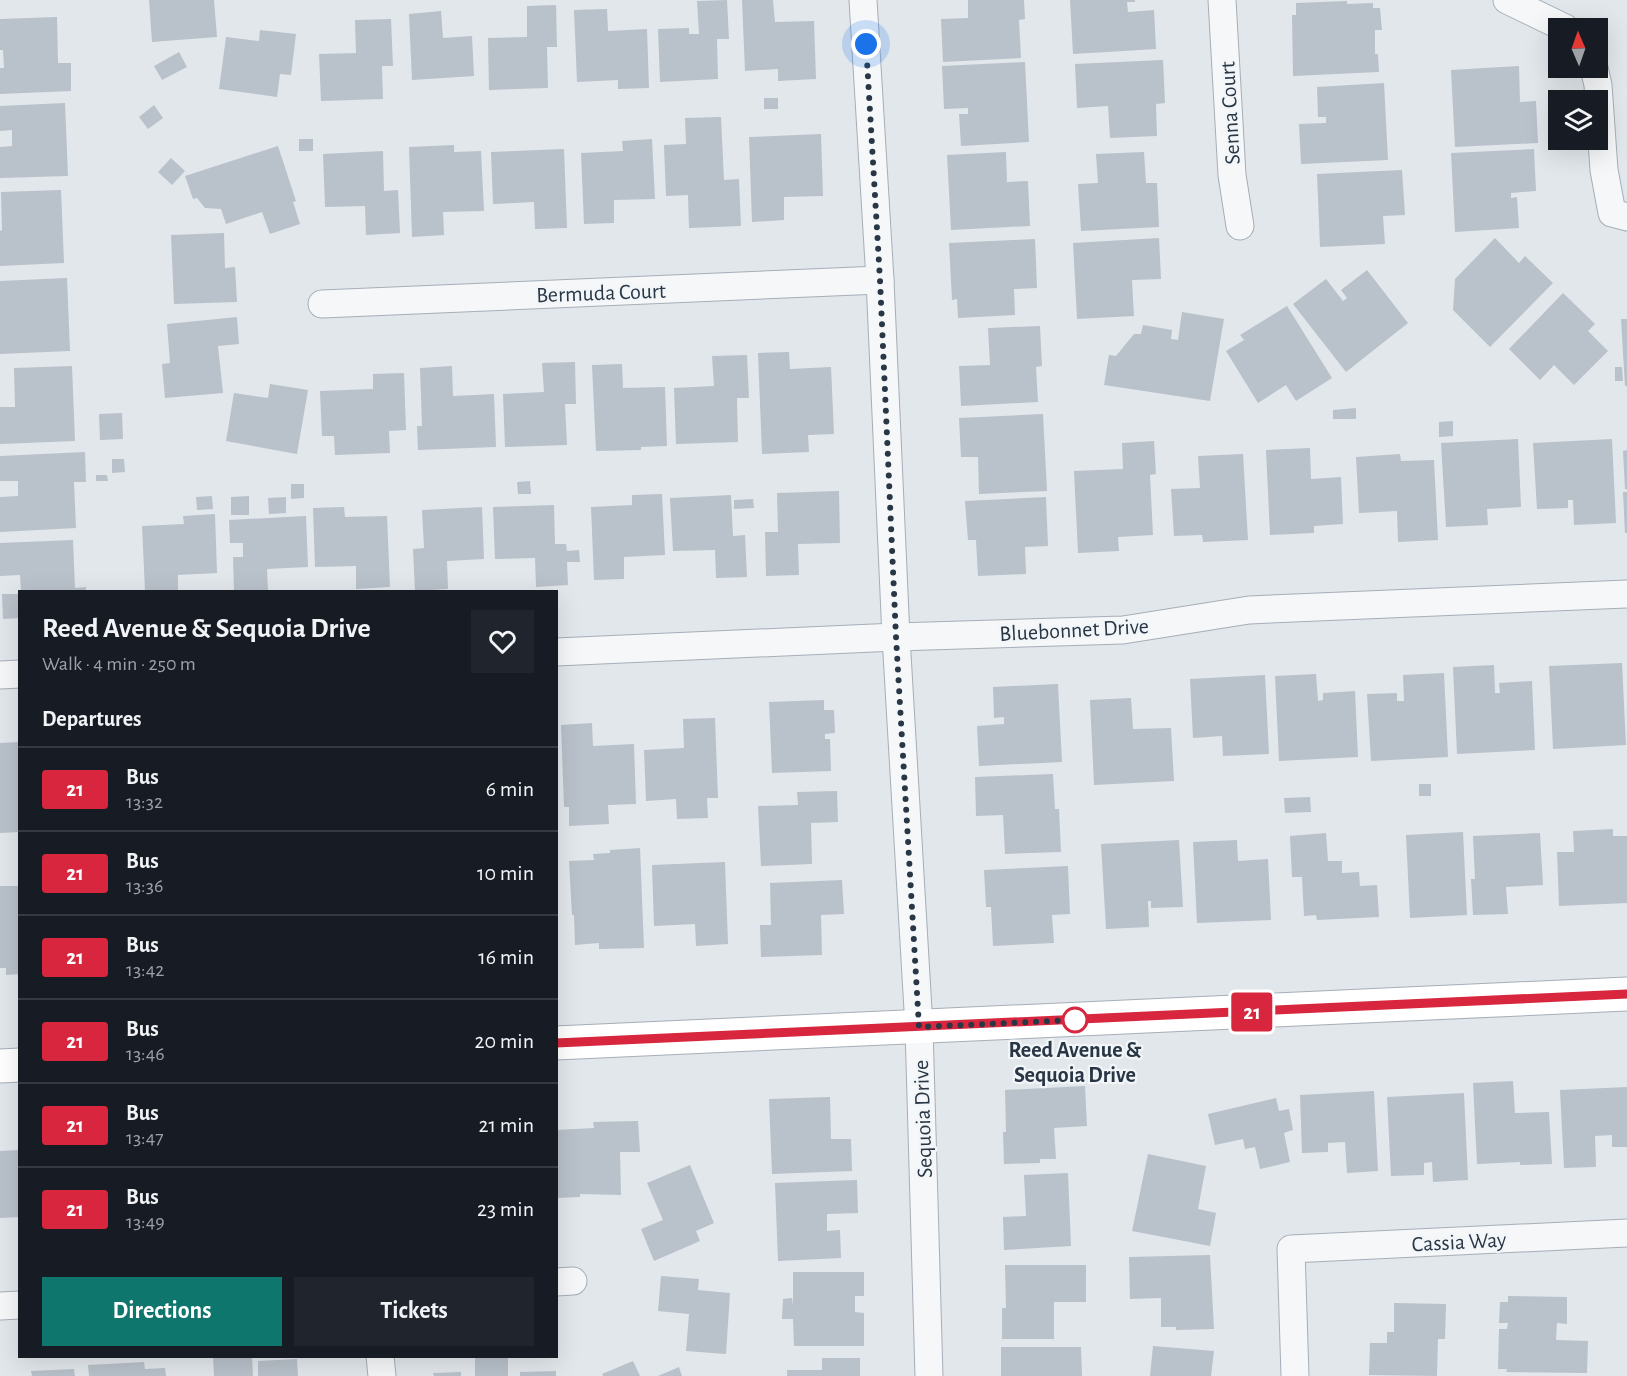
<!DOCTYPE html>
<meta charset="utf-8">
<style>
body{margin:0;font-family:"Alegreya Sans",sans-serif;background:#20242c;color:#f1f3f6;height:100vh;display:flex;flex-direction:column;font-size:22px;white-space:nowrap}
*{box-sizing:border-box;margin:0}
p{font-size:20px;color:#9ea1a6}
.icon{flex:none;width:33px;height:33px;fill:none;stroke:currentColor;stroke-width:2;stroke-linecap:round;stroke-linejoin:round}
.map{position:relative;flex:1;overflow:hidden}
.side{position:absolute;left:18px;top:590px;width:540px;height:768px;display:flex;flex-direction:column;background:#171b24;border-radius:0px;box-shadow:0 6px 24px #0002}
.side>*{flex:none}
.badge{padding:0 12px;border-radius:4px;font-size:21px;line-height:39px}
.needle{width:39px;rotate:358deg}
.tools{position:absolute;left:1548px;top:18px;display:grid;gap:12px}
.tools a{display:grid;place-items:center;width:60px;height:60px;border-radius:0px;background:#171b24;box-shadow:0 6px 24px #0002;font-size:30px}
.you{position:absolute;width:30px;height:30px;margin:-15px;border:4px solid #fff;border-radius:50%;background:#1a73e8;box-shadow:0 0 0 9px #1a73e833}
.map>.badge{position:absolute;translate:-50% -50%;box-shadow:0 0 0 3px #fff}
h2{padding:0 24px;font-size:22px;line-height:54px}
.round{display:grid;place-items:center;flex:none;width:63px;height:63px;border-radius:0px;background:#20242c}
.headline{display:flex;align-items:center;justify-content:space-between;height:102px;padding:0 24px}
h1{font-size:28px;font-weight:700;line-height:45px}
.primary-button{display:flex;gap:12px;margin-top:auto;padding:12px 24px}
.primary-button a{flex:1;height:69px;border-radius:0px;background:#0f766e;color:#fff;font-size:24px;font-weight:700;line-height:69px;text-align:center}
.primary-button a+a{background:#20242c;color:#f1f3f6}
ul{padding:0;list-style:none}
li{display:flex;align-items:center;gap:18px;height:84px;padding:0 24px;border-top:2px solid #363941}
li div{flex:1}
li b{display:block;font-size:22px}
li em{font-style:normal}
li .badge{min-width:66px;font-weight:700;text-align:center}
.map>svg:first-child{display:block}
.building{fill:#b9c1ca}
.lines{fill:none;stroke-linecap:round;stroke-linejoin:round}
.street-casing{stroke:#a6aeb7;stroke-width:29}
.secondary-casing{stroke:#a6aeb7;stroke-width:35}
.street{stroke:#f5f7f9;stroke-width:27}
.secondary{stroke:#fff;stroke-width:33}
.line-casing{stroke:#fff;stroke-width:14}
.line{stroke:#d7263d;stroke-width:9}
.walk{stroke:#283645;stroke-width:6;stroke-dasharray:0 10.8}
.stop-dot{fill:#fff;stroke:#d7263d;stroke-width:3}
.labels{text-anchor:middle;stroke-width:4.5;stroke-linejoin:round;paint-order:stroke}
.street-label{font-size:22px;fill:#283645;stroke:#f2f6f9}
.stop-label{font-size:22px;font-weight:bold;fill:#283645;stroke:#f2f6f9}
</style>
<div class="map">
<svg width="1627" height="1376" viewBox="0 0 1627 1376">
<rect width="100%" height="100%" fill="#e2e7ec"/>
<g class="building">
<path d="M149 0H214L217 37 152 42Z"/>
<path d="M727 0 729 39H717L718 79 660 82 658 29 689 28V34H699L697 1Z"/>
<path d="M742 0H773L775 22 814 21 816 79 778 81V69L745 71Z"/>
<path d="M968 0H1024L1025 19 1019 20 1021 58 943 62 941 19 968 18Z"/>
<path d="M1070 0H1135V2H1127L1128 12 1154 10 1156 49 1073 54Z"/>
<path d="M1347 1V4L1373 3V8H1380L1382 30H1375V54H1378L1379 72 1293 76 1292 15H1296V3Z"/>
<path d="M556 5 557 47H547L548 88 489 90 488 38 527 37V6Z"/>
<path d="M607 9 608 31 647 29 649 88 618 89V80L577 82 574 10Z"/>
<path d="M441 11 443 38 472 36 474 76 412 80 409 14Z"/>
<path d="M57 17 58 63H71V91L0 94V68H4L3 50H0V19Z"/>
<path d="M391 19 393 66H382L383 99 321 101 319 54 356 53 355 20Z"/>
<path d="M260 30 296 34 291 75 280 74 277 97 219 89 226 37 259 41Z"/>
<path d="M179 52 187 67 162 80 154 66Z"/>
<path d="M1163 60 1165 103 1156 104 1157 136 1110 138 1108 106 1077 108 1075 64Z"/>
<path d="M1025 62 1029 142 961 146 959 114H968V108L944 109 942 66Z"/>
<path d="M1519 66 1520 102 1536 101 1538 143 1455 147 1451 70Z"/>
<path d="M1384 83 1388 160 1301 164 1299 124 1326 123V117H1318L1317 87Z"/>
<rect x="764" y="98" width="14" height="11"/>
<path d="M65 103 68 176 0 178V147L12 146V130L0 131V106Z"/>
<path d="M154 105 163 118 148 129 139 117Z"/>
<path d="M721 117 724 180 739 179 741 226 689 228 688 195 666 196 664 145 686 144 685 118Z"/>
<path d="M821 134 823 196 784 197V220L752 222 749 137Z"/>
<rect x="299" y="139" width="14" height="12"/>
<path d="M652 139 655 199 614 200V223L584 224 581 153 623 151 622 141Z"/>
<path d="M454 145V152L481 151 484 211 443 212 444 235 412 237 409 147Z"/>
<path d="M278 146 296 201 293 202 300 224 270 234 262 212 226 224 221 209 205 208 197 198 193 199 185 176Z"/>
<path d="M564 149 567 228 535 229 534 202 493 204 491 152Z"/>
<path d="M1534 149 1536 191 1511 193V198L1517 197 1519 228 1455 232 1451 153Z"/>
<path d="M383 151 384 191 398 190 400 233 366 235 365 206 325 207 323 154Z"/>
<path d="M1006 152 1007 182 1028 181 1030 226 951 230 947 155Z"/>
<path d="M1144 152 1146 183H1157L1159 227 1081 231 1078 184 1098 183 1096 154Z"/>
<path d="M171 158 185 171 172 185 158 172Z"/>
<path d="M1402 170 1405 215 1383 216 1385 244 1320 247 1317 174Z"/>
<path d="M61 190 64 263 0 266V231L2 230 1 192Z"/>
<path d="M224 233 225 268 235 267 237 302 174 304 171 235Z"/>
<path d="M1159 238 1161 279 1132 280 1134 316 1077 319 1073 243Z"/>
<path d="M1495 238 1519 263 1525 256 1553 283 1490 347 1453 310 1455 279Z"/>
<path d="M1035 239 1037 288 1014 289 1015 315 958 318 957 299 952 300 949 243Z"/>
<path d="M1367 270 1408 323 1346 372 1293 304 1326 279 1343 301 1347 298 1341 290Z"/>
<path d="M67 278 70 351 0 354V281Z"/>
<path d="M1563 293 1595 324 1588 331 1608 351 1574 385 1554 365 1540 380 1509 349Z"/>
<path d="M1287 306 1332 378 1296 401 1286 385 1258 403 1226 351 1244 340 1240 335Z"/>
<path d="M1182 312 1224 319 1210 401 1104 385 1109 355 1116 356 1134 334H1141L1143 325 1172 330 1171 339 1178 340Z"/>
<path d="M237 317 239 344 218 346 223 393 165 398 162 364 170 363 167 324Z"/>
<path d="M1621 319H1627V386H1625Z"/>
<path d="M1040 326 1042 366 1036 367 1038 402 961 406 959 366 990 365 988 328Z"/>
<path d="M789 352 790 369 831 367 834 434 808 435 809 452 762 454 758 353Z"/>
<path d="M747 355 749 398H737L738 442 676 444 674 388 714 386 712 356Z"/>
<path d="M575 362 576 404H565L567 445 505 447 503 394 544 392 542 363Z"/>
<path d="M622 364 623 388 665 387 667 446 641 447V450L596 451 592 365Z"/>
<path d="M72 366 75 441 0 444V407H15L14 368Z"/>
<path d="M452 366 453 396 494 394 496 447 418 450 417 426H422L420 368Z"/>
<path d="M1615 367H1622L1623 381H1615Z"/>
<path d="M404 373 406 430 389 431 390 453 335 455 334 436H322L320 391 373 389V374Z"/>
<path d="M270 384 308 390 297 454 226 441 234 393 268 398Z"/>
<path d="M1356 408V419H1333V410Z"/>
<path d="M122 413 123 439 100 440 99 414Z"/>
<path d="M1043 414 1047 491 979 494 978 457H961L959 418Z"/>
<path d="M1453 421V436L1439 437V422Z"/>
<path d="M1518 439 1521 507 1487 509 1488 525 1446 527 1441 443Z"/>
<path d="M1612 439 1616 523 1574 525 1573 500H1568V508L1537 509 1533 443Z"/>
<path d="M1154 441 1156 474 1150 475 1153 535 1118 537 1119 551 1078 553 1074 471 1123 469 1122 443Z"/>
<path d="M1310 448 1311 479 1341 477 1343 524 1314 526V533L1270 535 1266 450Z"/>
<path d="M1627 450V489H1625L1623 451Z"/>
<path d="M85 452 86 482H74L76 528 0 532V497L18 496V481H0V456Z"/>
<path d="M1243 454 1248 540 1203 542 1202 535 1174 536 1171 489 1200 488 1198 456Z"/>
<path d="M1400 454 1401 461 1434 460 1438 540 1398 542 1397 511 1359 513 1356 457Z"/>
<path d="M112 459H124L125 472 112 473Z"/>
<path d="M96 475H107L108 481H96Z"/>
<path d="M530 481 531 494H518L517 482Z"/>
<path d="M291 484H304V498L291 499Z"/>
<path d="M839 491 840 543 798 544 799 575 766 576 765 532H778L777 493Z"/>
<path d="M1623 492H1627V533H1625Z"/>
<path d="M662 494 665 555 624 557V579L594 580 591 507 632 505V495Z"/>
<path d="M731 495 733 536 745 535 747 577 716 578 715 550 673 551 670 498Z"/>
<path d="M212 496 213 509 197 510 196 497Z"/>
<path d="M249 496V515H231V497Z"/>
<path d="M286 497V513L269 514 268 498Z"/>
<path d="M1046 497 1048 546 1025 547 1026 574 978 576 976 540H968L965 501Z"/>
<path d="M753 499 754 508 734 509V500Z"/>
<path d="M554 505 555 544H566L567 551 579 550 580 562H567L568 585 536 587 535 558 495 559 493 507Z"/>
<path d="M344 507 345 517 387 516 390 587 356 589V566L315 567 313 508Z"/>
<path d="M482 507 484 559 447 561 448 589 415 591 413 549 424 548 422 510Z"/>
<path d="M215 514 217 573 178 575V591H145L142 526 184 524 183 516Z"/>
<path d="M306 516 308 567 267 569 268 591H234L233 557H243V543H230L229 520Z"/>
<path d="M73 540 75 588 86 587V591H21L20 575 0 576V543Z"/>
<path d="M2 594H20V618L3 619Z"/>
<path d="M1622 663 1626 745 1553 749 1549 666Z"/>
<path d="M1494 665 1495 693H1500L1499 683 1532 681 1535 750 1457 754 1453 667Z"/>
<path d="M1444 673 1448 757 1371 761 1367 694 1397 693V701H1404L1403 675Z"/>
<path d="M1316 674 1318 701 1323 700V693L1355 691 1358 757 1279 761 1275 676Z"/>
<path d="M1265 675 1269 754 1223 756 1222 736 1193 738 1190 679Z"/>
<path d="M1058 684 1062 762 979 766 977 726 1004 724V717L994 718 993 687Z"/>
<path d="M1131 698 1133 729 1171 728 1174 781 1094 785 1090 700Z"/>
<path d="M824 700V710H834L835 733 825 734V739H830L831 771 772 773 769 702Z"/>
<path d="M715 718 718 798H707L708 818 677 819 676 799 646 801 644 750 684 748 683 719Z"/>
<path d="M592 723 593 746 634 744 636 804 608 805 609 824 569 826V807H564L561 725Z"/>
<path d="M20 742V832L0 833V743Z"/>
<path d="M1053 774 1055 809H1059L1061 852 1005 854 1003 815 976 816 975 777Z"/>
<rect x="1419" y="784" width="12" height="12"/>
<path d="M837 791 838 822 811 823 812 864 761 866 758 806 798 805 797 792Z"/>
<path d="M1310 797 1311 812 1285 813 1284 798Z"/>
<path d="M1613 829V836H1627V903L1559 906 1557 852H1574L1573 831Z"/>
<path d="M1463 832 1467 915 1410 918 1406 835Z"/>
<path d="M1326 833 1328 861H1342V873L1359 872 1360 886 1377 885 1379 917 1317 920 1316 915 1304 916 1302 877H1292L1290 836Z"/>
<path d="M1540 833 1543 885 1506 887 1508 914 1473 915 1471 879H1475L1473 836Z"/>
<path d="M1179 840 1183 907 1151 908V901H1148L1149 927 1106 929 1101 844Z"/>
<path d="M1237 840 1238 861 1268 859 1271 920 1197 923 1193 842Z"/>
<path d="M640 848 644 948 599 949V943L575 945 574 915H572L569 861 594 860 593 854 610 853V850Z"/>
<path d="M725 862 728 944 696 946 695 924 654 926 652 865Z"/>
<path d="M1068 866 1070 914 1052 915 1054 943 993 946 991 907H986L984 870Z"/>
<path d="M842 880 844 914 821 915 822 955 761 957 760 925H771L770 883Z"/>
<path d="M0 886H20V974L6 975V968H0Z"/>
<path d="M1513 1081 1515 1113 1549 1112 1552 1164 1520 1165V1162L1477 1164 1473 1083Z"/>
<path d="M1085 1086 1087 1126 1054 1128 1056 1159H1040V1163L1004 1164 1003 1132H1006L1005 1090Z"/>
<path d="M1627 1087V1147H1612V1135L1595 1136 1596 1167 1564 1168 1560 1090Z"/>
<path d="M1374 1091 1378 1171 1347 1173 1345 1142 1328 1143V1152L1302 1153 1300 1095Z"/>
<path d="M1464 1093 1468 1180 1433 1182 1432 1162 1424 1163V1175L1391 1176 1387 1097Z"/>
<path d="M830 1097 831 1139H851L852 1171 772 1174 769 1099Z"/>
<path d="M1276 1098 1279 1111 1289 1109 1293 1130 1284 1133 1290 1162 1260 1169 1255 1147 1245 1149 1243 1139 1215 1145 1208 1114Z"/>
<path d="M638 1121 640 1152H620L621 1195 580 1194V1197L556 1198V1130L594 1128 593 1122Z"/>
<path d="M20 1150V1217L0 1218V1151Z"/>
<path d="M1148 1154 1206 1166 1198 1209 1216 1213 1210 1246 1132 1231Z"/>
<path d="M690 1165 714 1223 696 1231 700 1241 654 1261 641 1229 663 1220 647 1183Z"/>
<path d="M1068 1173 1071 1246 1004 1250 1003 1217 1026 1216 1024 1175Z"/>
<path d="M857 1180 858 1213 827 1214V1231L840 1230 841 1258 778 1261 775 1183Z"/>
<path d="M1210 1255 1214 1329 1176 1330V1327H1161V1298L1130 1299 1129 1257Z"/>
<path d="M1005 1265H1086V1302H1054V1339H1002V1308H1006Z"/>
<path d="M793 1272H864V1296H855V1312L864 1313V1346H794L793 1319H782L783 1299 792 1298 793 1306Z"/>
<path d="M661 1276 699 1279 698 1290 730 1293 726 1354 686 1351 689 1314 658 1311Z"/>
<path d="M1508 1296 1567 1297V1324L1557 1323 1556 1340 1588 1341 1587 1373 1506 1372 1507 1369H1498L1499 1329H1507L1508 1323H1499L1500 1302H1508Z"/>
<path d="M1394 1303 1446 1304 1445 1339H1438L1437 1376 1369 1375 1370 1343H1387V1332H1394Z"/>
<path d="M1153 1346 1214 1351 1211 1376H1150Z"/>
<path d="M1001 1347H1081L1082 1376H1001Z"/>
<path d="M213 1356H252L253 1376H214Z"/>
<rect x="475" y="1356" width="33" height="20"/>
<path d="M822 1358H860V1376H787V1370H822Z"/>
<path d="M297 1359 298 1376H258V1361Z"/>
<path d="M633 1361 640 1376H603L602 1374Z"/>
<path d="M144 1362 145 1369 165 1368 166 1376H89L88 1365Z"/>
<path d="M679 1367 682 1376H658Z"/>
<path d="M74 1369 75 1376H32L31 1371Z"/>
<path d="M556 1371V1376H520V1372Z"/>
<path d="M461 1372V1376H434L433 1373Z"/>
</g>
<g class="lines">
<g class="street-casing">
<g id="street">
<path d="M863 0 880 280 896 637 919 1027 929 1376"/>
<path d="M1222 0 1232 175 1240 226"/>
<path d="M1507 0 1565 28"/>
<path d="M1594 68 1598 85 1604 170 1612 213 1627 217"/>
<path d="M322 304 880 280"/>
<path d="M556 652 896 637 1123 630 1249 610 1627 594"/>
<path d="M0 675 20 674"/>
<path d="M556 1282 573 1281"/>
<path d="M0 1306 20 1305"/>
<path d="M380 1356 382 1376"/>
<path d="M1295 1376 1291 1249 1627 1233"/>
</g>
</g>
<g class="secondary-casing">
<g id="secondary">
<path d="M556 1043 1627 994"/>
<path d="M0 1066 20 1065"/>
</g>
</g>
<use href="#street" class="street"/>
<use href="#secondary" class="secondary"/>
</g>
<g class="lines">
<g class="line-casing">
<path id="line" d="M556 1043 1627 994"/>
</g>
<use href="#line" class="line"/>
<path class="walk" d="M866 44 880 280 896 637 919 1027 1075 1020"/>
</g>
<circle class="stop-dot" cx="1075" cy="1020" r="12"/>
<g class="labels">
<g class="street-label">
<text transform="translate(1229 113) rotate(-93)" y="8">Senna Court</text>
<text transform="translate(601 292) rotate(-2)" y="8">Bermuda Court</text>
<text transform="translate(1074 629) rotate(-3)" y="8">Bluebonnet Drive</text>
<text transform="translate(922 1119) rotate(-92)" y="8">Sequoia Drive</text>
<text transform="translate(1459 1241) rotate(-3)" y="8">Cassia Way</text>
</g>
<g class="stop-label">
<text x="1075" y="1057">Reed Avenue &amp;<tspan x="1075" dy="25">Sequoia Drive</tspan></text>
</g>
</g>
</svg>
<div class="tools">
<a><svg class="needle" viewBox="-14 -14 28 28"><path d="M0-13l5 13h-10z" fill="#e53935"/><path d="M0 13l5-13h-10z" fill="#9ea1a6"/></svg></a>
<a><svg class="icon" aria-label="layers" viewBox="0 0 24 24"><path d="M12 4l9 5-9 5-9-5zM3 14l9 5 9-5"/></svg></a>
</div>
<div class="you" style="left:866px;top:44px"></div>
<b class="badge" style="left:1252px;top:1012px;background:#d7263d;color:#fff">21</b>
<section class="side">
<div class="headline"><div><h1>Reed Avenue &amp; Sequoia Drive</h1><p>Walk · 4 min · 250 m</p></div><a class="round"><svg class="icon" aria-label="heart" viewBox="0 0 24 24"><path d="M12 20l-8-8c-3-5 5-10 8-4 3-6 11-1 8 4z"/></svg></a></div>
<h2>Departures</h2>
<ul>
<li><span class="badge" style="background:#d7263d;color:#fff">21</span><div><b>Bus</b><p>13:32</p></div><em>6 min</em></li>
<li><span class="badge" style="background:#d7263d;color:#fff">21</span><div><b>Bus</b><p>13:36</p></div><em>10 min</em></li>
<li><span class="badge" style="background:#d7263d;color:#fff">21</span><div><b>Bus</b><p>13:42</p></div><em>16 min</em></li>
<li><span class="badge" style="background:#d7263d;color:#fff">21</span><div><b>Bus</b><p>13:46</p></div><em>20 min</em></li>
<li><span class="badge" style="background:#d7263d;color:#fff">21</span><div><b>Bus</b><p>13:47</p></div><em>21 min</em></li>
<li><span class="badge" style="background:#d7263d;color:#fff">21</span><div><b>Bus</b><p>13:49</p></div><em>23 min</em></li>
</ul>
<div class="primary-button"><a>Directions</a><a>Tickets</a></div>
</section>
</div>
